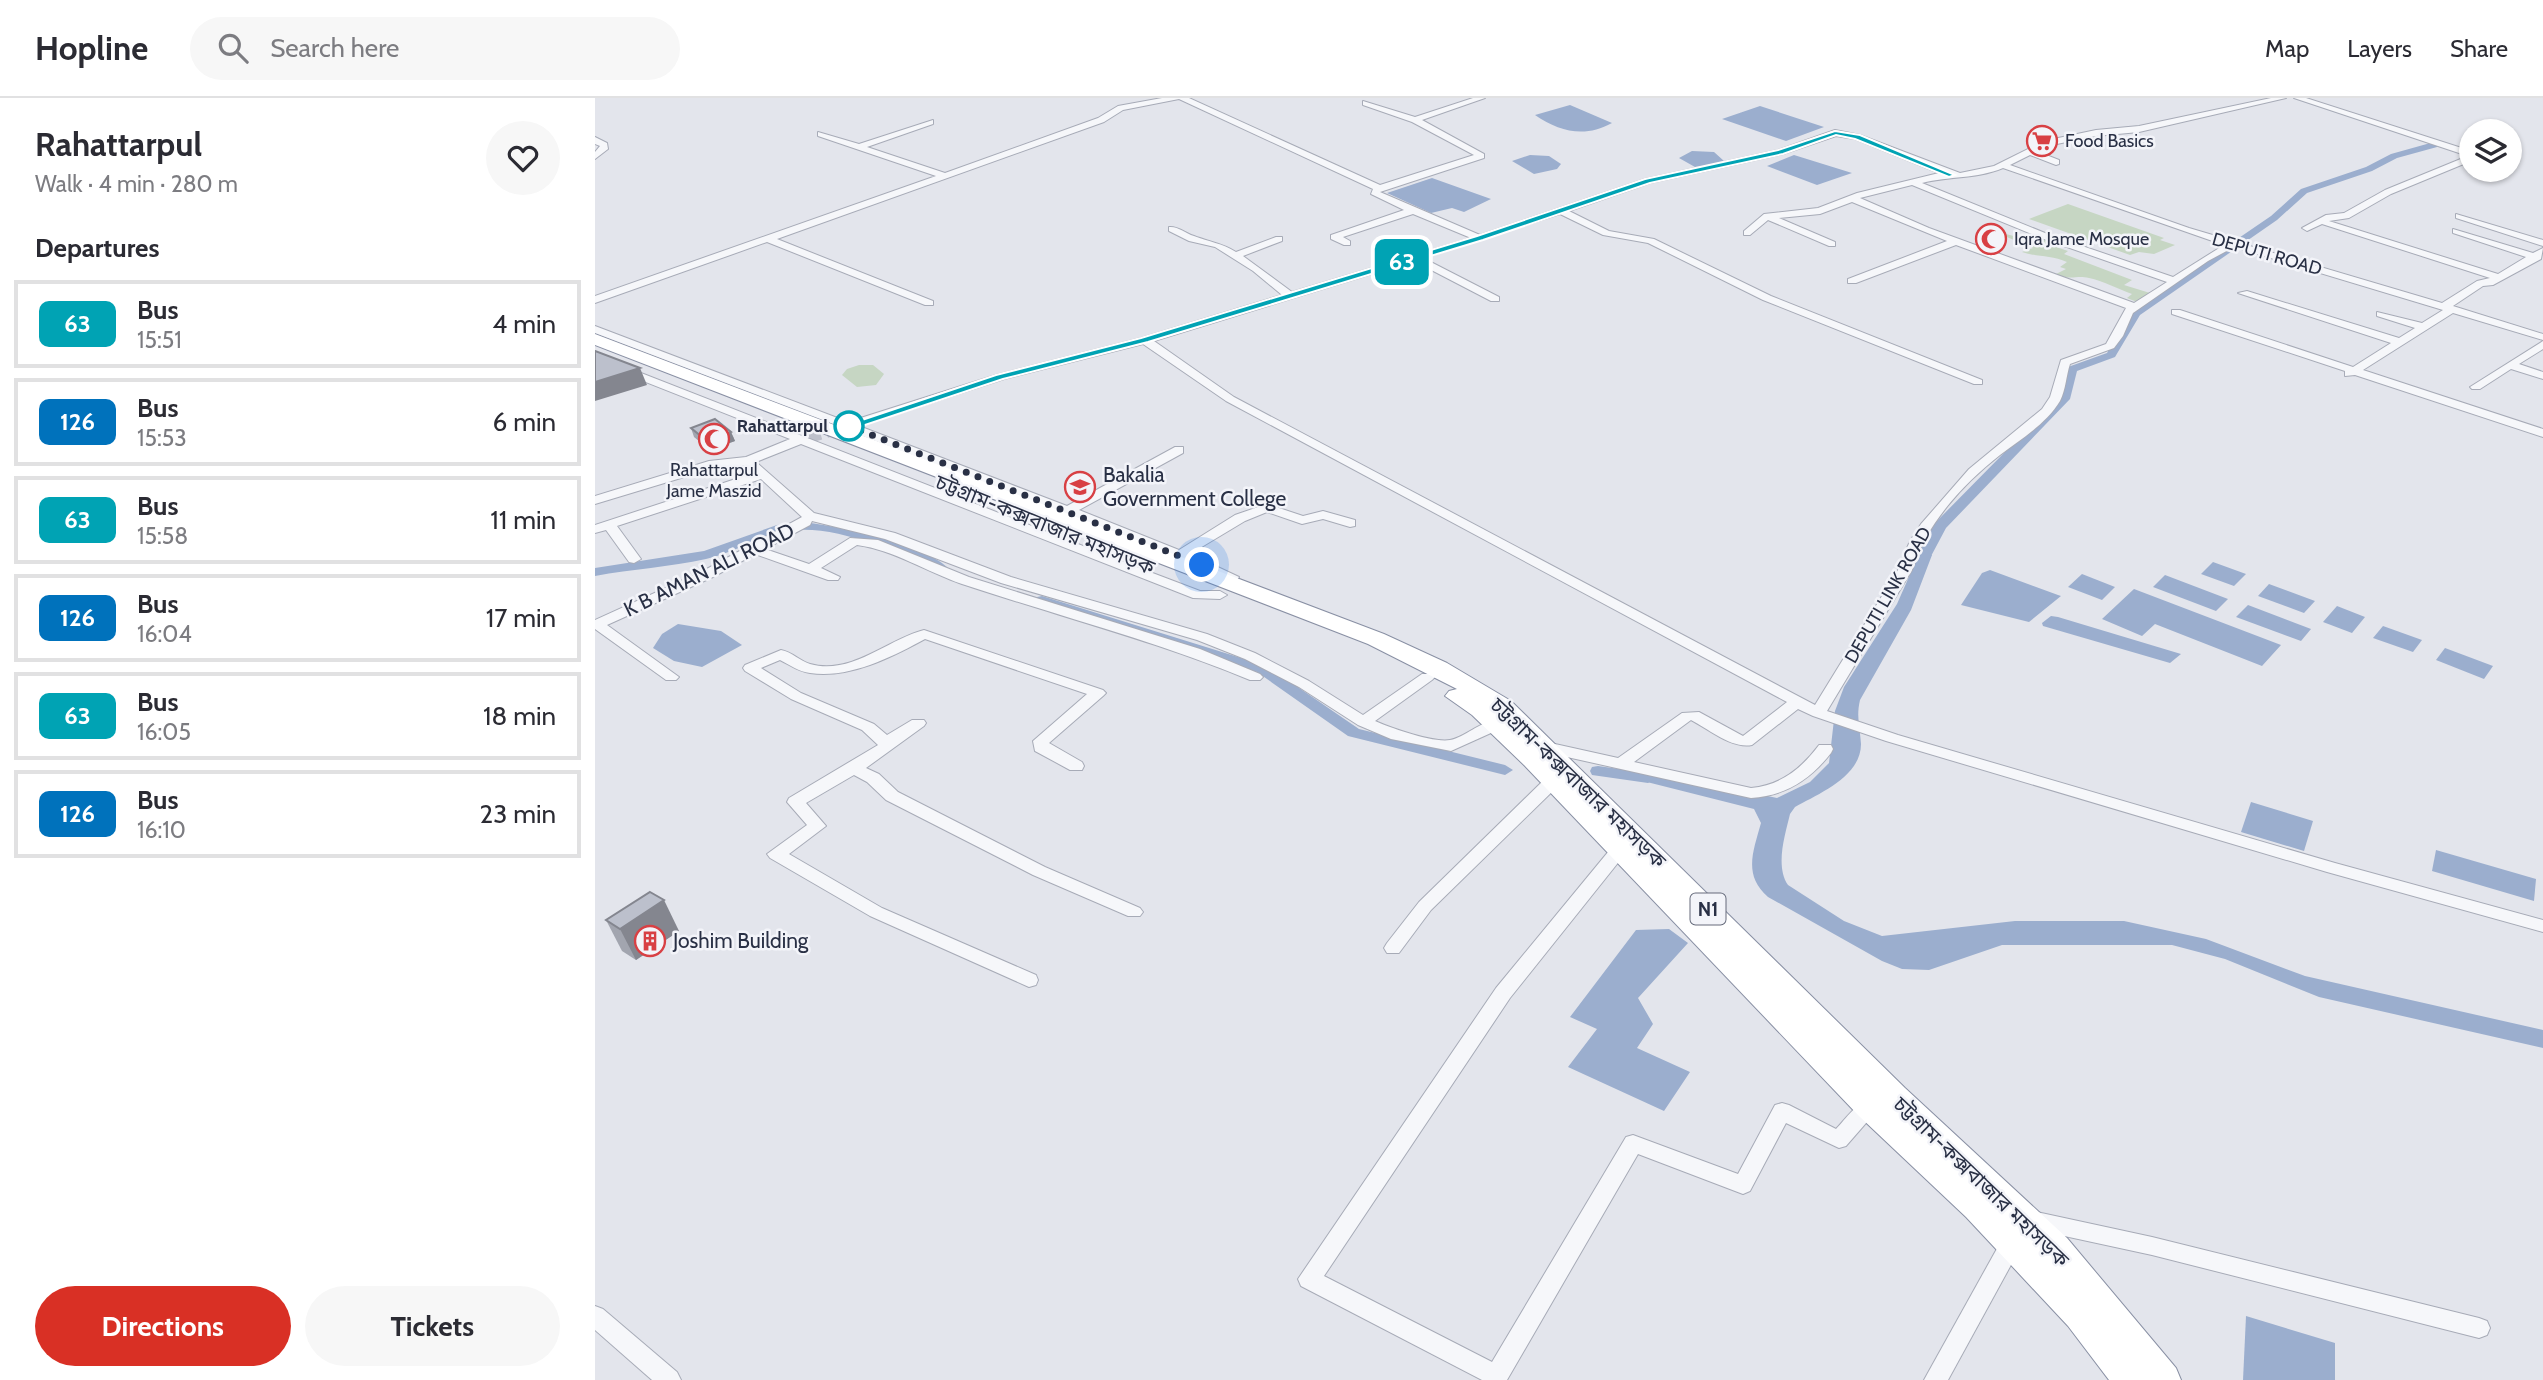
<!DOCTYPE html>
<meta charset="utf-8">
<style>
body{margin:0;font-family:Cabin,"Noto Sans Bengali",sans-serif;background:#f7f7f7;color:#2b2b33;height:100vh;display:flex;flex-direction:column;font-size:26px;white-space:nowrap}
*{box-sizing:border-box;margin:0}
p{font-size:23px;color:#7c7c81}
.icon{flex:none;width:38px;height:38px;fill:none;stroke:currentColor;stroke-width:2;stroke-linecap:round;stroke-linejoin:round}
.map{position:relative;flex:1;overflow:hidden}
.panel{display:flex;flex-direction:column;background:#fff;width:595px}
.panel>*{flex:none}
.badge{padding:0 14px;border-radius:10px;font-size:24px;line-height:46px}
.fabs{position:absolute;left:1864px;top:21px;display:grid;gap:14px}
.fabs a{display:grid;place-items:center;width:63px;height:63px;border-radius:50%;background:#fff;box-shadow:0 2px 5px #0004;font-size:35px}
.you{position:absolute;width:35px;height:35px;margin:-18px;border:5px solid #fff;border-radius:50%;background:#1a73e8;box-shadow:0 0 0 10px #1a73e833}
.map>.badge{position:absolute;translate:-50% -50%;box-shadow:0 0 0 4px #fff}
h2{padding:0 35px;font-size:26px;line-height:63px}
.round{display:grid;place-items:center;flex:none;width:74px;height:74px;border-radius:37px;background:#f7f7f7}
.head{display:flex;align-items:center;justify-content:space-between;height:119px;padding:0 35px}
h1{font-size:33px;font-weight:800;line-height:52px}
.primary-button{display:flex;gap:14px;margin-top:auto;padding:14px 35px}
.primary-button a{flex:1;height:80px;border-radius:42px;background:#d93025;color:#fff;font-size:28px;font-weight:800;line-height:80px;text-align:center}
.primary-button a+a{background:#f7f7f7;color:#2b2b33}
ul{padding:0;list-style:none}
li{display:flex;align-items:center;gap:21px;height:88px;margin:0 14px 10px;padding:0 21px;border:4px solid #e1e1e2;border-radius:0px}
li div{flex:1}
li b{display:block;font-size:26px}
li em{font-style:normal}
li .badge{min-width:77px;font-weight:700;text-align:center}
header{display:flex;align-items:center;gap:42px;box-sizing:border-box;height:98px;padding:0 35px;background:#fff;border-bottom:2px solid #e1e1e2}
header strong{font-size:33px}
nav{display:flex;gap:38px;margin-inline-start:auto;font-size:24px}
.search{width:490px;height:63px;background:#f7f7f7;display:flex;align-items:center;gap:18px;box-sizing:border-box;padding:0 24px;border-radius:38px;color:#7c7c81;font-size:26px}
main{display:flex;flex:1;min-height:0}
.map>svg:first-child{display:block}
.green{fill:#c6d6c3}
.water{fill:#9baece}
.lines{fill:none;stroke-linecap:round;stroke-linejoin:round}
.canal{fill:#9baece;fill-rule:evenodd}
.minor-tunnel{stroke:#bec1cb;stroke-width:12;stroke-dasharray:12 6;stroke-linecap:butt}
.minor-casing{stroke:#a7abb7;stroke-width:2}
.highway-casing{stroke:#8990a4;stroke-width:2}
.minor{fill:#f6f7fa;fill-rule:evenodd}
.highway{fill:#fff;fill-rule:evenodd}
.wall{fill:#a2a5af}
.shaded-wall{fill:#84868f}
.building{fill:#bcc0cc;stroke:#84868f;stroke-width:2}
.line{fill:#00a3b4;stroke:#fff;stroke-width:2}
.walk{stroke:#293045;stroke-width:7;stroke-dasharray:0 12.6}
.stop-dot{fill:#fff;stroke:#00a3b4;stroke-width:3.5}
.labels{text-anchor:middle;stroke-width:5;stroke-linejoin:round;paint-order:stroke}
.far-poi-label{font-size:18px;fill:#293045;stroke:#f3f4f9;text-anchor:start}
.far-street-label{font-size:18px;fill:#293045;stroke:#f3f4f9}
.far-stop-label{font-size:18px;font-weight:bold;fill:#293045;stroke:#f3f4f9;text-anchor:end}
.shield{fill:#f3f4f9;stroke:#666b7b;stroke-width:2}
.shield-label{font-size:19px;font-weight:bold;fill:#293045}
.poi-label{font-size:21px;fill:#293045;stroke:#f3f4f9;text-anchor:start}
.street-label{font-size:21px;fill:#293045;stroke:#f3f4f9}
</style>
<header>
<strong>Hopline</strong>
<div class="search"><svg class="icon" aria-label="search" viewBox="0 0 24 24"><circle cx="10" cy="10" r="6"/><path d="M15 15l6 6"/></svg>Search here</div>
<nav><a>Map</a><a>Layers</a><a>Share</a></nav>
</header>
<main>
<section class="panel">
<div class="head"><div><h1>Rahattarpul</h1><p>Walk · 4 min · 280 m</p></div><a class="round"><svg class="icon" aria-label="heart" viewBox="0 0 24 24"><path d="M12 20l-8-8c-3-5 5-10 8-4 3-6 11-1 8 4z"/></svg></a></div>
<h2>Departures</h2>
<ul>
<li><span class="badge" style="background:#00a3b4;color:#fff">63</span><div><b>Bus</b><p>15:51</p></div><em>4 min</em></li>
<li><span class="badge" style="background:#0072bc;color:#fff">126</span><div><b>Bus</b><p>15:53</p></div><em>6 min</em></li>
<li><span class="badge" style="background:#00a3b4;color:#fff">63</span><div><b>Bus</b><p>15:58</p></div><em>11 min</em></li>
<li><span class="badge" style="background:#0072bc;color:#fff">126</span><div><b>Bus</b><p>16:04</p></div><em>17 min</em></li>
<li><span class="badge" style="background:#00a3b4;color:#fff">63</span><div><b>Bus</b><p>16:05</p></div><em>18 min</em></li>
<li><span class="badge" style="background:#0072bc;color:#fff">126</span><div><b>Bus</b><p>16:10</p></div><em>23 min</em></li>
</ul>
<div class="primary-button"><a>Directions</a><a>Tickets</a></div>
</section>
<div class="map">
<svg width="1948" height="1282" viewBox="0 0 1948 1282">
<rect width="100%" height="100%" fill="#e3e5ec"/>
<g class="green">
<path d="M1473 106 1569 140 1565 142 1580 147 1559 156 1544 154 1535 157 1434 121Z"/>
<path d="M1411 136 1426 140 1441 136 1466 145 1461 149 1473 153 1469 156 1537 182 1529 187 1555 195 1542 204 1532 200 1537 196C1523 191 1508 183 1494 180 1480 177 1477 183 1461 176L1471 171 1465 169 1472 164C1456 157 1441 159 1427 154L1438 150 1407 137Z"/>
<path d="M264 267H278L289 276 281 287 262 289 247 277 252 271Z"/>
</g>
<g class="water">
<path d="M975 7 1017 25C990 40 965 34 940 17Z"/>
<path d="M1165 8 1229 29 1191 43 1127 21Z"/>
<path d="M1097 53 1119 54 1129 63 1118 66 1121 67 1100 69 1084 60Z"/>
<path d="M935 57 954 58 966 66 962 71 939 76 917 63Z"/>
<path d="M1199 57 1257 75 1222 87 1172 68Z"/>
<path d="M837 80 896 101 869 114 857 110 836 115 792 95Z"/>
<path d="M1331 455 1337 457 1316 512 1265 602C1261 619 1265 630 1266 646 1266 679 1223 696 1200 709L1195 716C1190 737 1180 768 1193 787L1249 823 1287 838 1420 823H1529L1611 841 1710 878 1948 932V950L1724 899 1630 861 1577 847H1407L1334 872 1307 871 1287 863 1173 799C1148 777 1158 754 1166 725L1159 711 1036 680 1034 676 1038 673 1058 674 1182 700 1215 684 1234 665 1240 613 1249 589 1302 506 1324 456Z"/>
<path d="M1618 464 1651 476 1639 488 1606 476Z"/>
<path d="M1395 472 1463 497 1466 498 1434 524 1366 507 1387 475Z"/>
<path d="M1487 476 1520 489 1507 502 1473 489Z"/>
<path d="M1570 477 1633 501 1621 513 1558 489Z"/>
<path d="M1674 486 1720 503 1709 515 1663 498Z"/>
<path d="M1539 491 1686 547 1667 568 1560 526 1547 538 1507 521Z"/>
<path d="M1653 507 1716 531 1706 543 1641 519Z"/>
<path d="M1742 508 1770 519 1757 535 1728 524Z"/>
<path d="M1456 518 1463 519 1586 556 1575 565 1448 528 1447 525Z"/>
<path d="M83 526 126 533 147 547 107 569 79 563 58 550 67 536Z"/>
<path d="M1788 528 1827 542 1818 554 1778 540Z"/>
<path d="M1850 550 1898 568 1889 581 1841 562Z"/>
<path d="M1656 704 1718 723 1709 753 1646 734Z"/>
<path d="M1841 752 1941 781 1939 803 1837 773Z"/>
<path d="M1074 831 1093 845 1043 900 1058 926 1042 950 1095 974 1069 1013 973 969 1002 931 975 919 1041 832Z"/>
<path d="M1651 1218 1740 1245V1282H1648Z"/>
</g>
<g class="lines">
<g class="canal">
<path d="M1839 44 1843 47 1842 49 1802 60 1777 73 1712 95 1682 122 1545 217 1520 259 1482 273 1475 301 1351 430 1326 477H1316L1314 474 1340 425 1465 298 1473 269 1512 255 1537 213 1676 118 1706 91 1771 69 1796 56Z"/>
<path d="M204 424C238 426 329 446 353 470L351 473H341C300 453 234 423 187 434 161 440 138 455 111 461 75 469 37 471 0 478V470L109 453 182 427Z"/>
<path d="M447 498 672 568 764 631 910 667 918 672 910 677 753 638 662 574 442 505 440 502 442 499Z"/>
<path d="M1003 668 1053 675 1061 680 1053 685 997 677 995 673 997 669Z"/>
</g>
<path class="minor-tunnel" d="M214 339 245 330"/>
<g class="minor-casing">
<g id="minor">
<path d="M567 0H594L785 87 879 57 817 24 768 7V3L820 19 878 0H890L827 22 889 56V60L785 94 885 137 1050 81 1183 52 1240 32 1265 37 1365 75 1399 68 1449 43 1501 32 1544 28 1676 0H1691L1544 34 1501 38 1452 48 1441 53 1464 62V66L1461 67 1435 57 1415 67 1594 130 1847 205 1882 183 1895 180 1727 126 1712 133 1707 130 1731 117 1749 115 1790 92 1873 58 1699 0H1711L1876 53V63L1796 96 1754 120 1734 123 1903 176 1931 159 1858 135V131L1938 155 1948 150 1946 161 1898 187 1888 188 1858 208 1948 236V242L1858 215 1768 272 1948 331V339L1760 277 1750 278V273L1577 216V212H1585L1758 269 1796 245 1643 195 1652 193 1804 240 1820 230 1782 218V214L1827 225 1848 212 1639 149 1613 163 1538 215 1528 238 1519 250 1475 266C1471 278 1471 291 1465 303 1451 326 1426 341 1405 357 1368 386 1331 426 1317 472L1232 613 1303 637 1740 765 1948 822V834L1732 774 1291 643 1218 618 1203 611 1157 647C1136 651 1114 631 1096 622L1039 664 1156 690C1186 687 1206 671 1224 647H1236L1238 651 1236 655C1215 682 1190 698 1156 700L945 653 943 649 951 644 1023 660 1087 615 1104 614 1148 638 1192 604 631 303 548 246 409 281 264 328 472 408 580 349H588V355L484 412 584 452 640 417 672 406 708 418 728 413 760 422V428L755 429 728 421 707 426 672 414 650 423 595 456 644 479 642 482H632L530 439 252 332 241 333V327L0 235V228L253 324 401 277 546 240 687 197 658 173 620 149 594 143 574 133V129C583 128 590 135 599 138 614 144 627 145 641 154L681 139H687V143L648 158 697 194 876 140 818 116 748 139 755 143V147H749L736 141V137L809 112 776 96 778 91 584 1 528 12 509 24 182 141 338 203V207H330L172 144 0 205V198L341 78 223 38V34L264 46 338 22V26L272 49 350 75 503 20 523 8ZM1241 38 1260 41 1344 75 1262 95 1223 110 1169 116 1149 133V137H1155L1173 122 1234 148H1240V144L1184 120 1225 116 1257 104 1352 143 1253 181V185H1261L1361 147 1531 210 1511 246 1466 262 1455 299 1447 311 1374 371 1326 426 1315 443 1303 472 1220 607 639 299 559 243 819 163 896 203H904V199L828 160 965 116 1008 137 1053 145 1168 202 1379 286H1387V282L1176 198 1059 141 1014 133 974 113 1055 85 1188 56ZM1408 70 1629 147 1578 179 1455 137 1327 85C1354 78 1382 81 1408 70ZM1317 87 1449 141 1572 184 1539 205 1334 130 1265 100Z"/>
<path d="M0 39 12 45 13 51 0 61V54L5 48 0 46Z"/>
<path d="M1861 116 1948 142V148L1861 120Z"/>
<path d="M1948 243V251L1924 266 1948 274V281L1916 271 1885 291H1877L1875 289Z"/>
<path d="M0 257 547 471 605 493H625L632 497 625 501 598 500 206 346 161 364 219 415 300 435 416 479 612 536 660 555 714 583 768 617 827 576H837L840 579 837 582 780 623C796 630 838 645 855 642 872 639 888 619 907 624L909 627 907 630 856 653 796 641 763 627 704 589 650 561 602 542 406 485 290 441 217 423 215 427 170 451 214 466 255 440 283 442 374 479 605 551 665 576 668 579 665 582H655C561 543 463 518 367 486 332 474 299 452 262 447L226 470 245 479 243 482H233L160 456 118 479 12 527 84 579 81 582H71L0 531V522L108 473 207 419 166 381 22 428 46 461 39 465 34 464 11 432 0 435V427L159 375 150 367 119 370 0 406V398L114 363 151 359 195 341 0 264Z"/>
<path d="M329 532 508 592 511 595 508 598 454 645 487 664 489 668 487 672H475L440 653 438 643 492 596 330 541C297 559 254 581 215 575 204 574 195 567 185 562L166 570 206 595 279 626 292 637 317 622H329L331 625 329 628 271 670 284 676 303 694 450 769 545 810 548 814 545 818H533L438 777 291 702 272 684 259 677 211 705 231 728 194 756 287 810 441 877 443 882 441 887 434 889 275 818 175 760 172 756 212 727 192 704 194 700 283 647 267 632 196 601 150 573 148 570 150 567 186 552C197 554 205 563 215 566 256 578 293 541 329 532Z"/>
<path d="M958 678 966 683 964 687 836 812 804 855H792L789 850 792 845 824 804 952 679Z"/>
<path d="M1024 746 1030 748 1033 752 1030 756 915 900 729 1178 897 1264 1031 1039 1038 1037 1143 1076 1180 1007 1187 1005 1194 1007 1241 1031C1252 1020 1265 998 1282 1003L1285 1009 1251 1048 1244 1050 1191 1025 1155 1093 1148 1096 1043 1056 912 1282H887L706 1188 703 1181 901 890 1018 748Z"/>
<path d="M1437 1113 1557 1139 1884 1220 1892 1223 1895 1230 1892 1237 1884 1240 1557 1157 1437 1131 1429 1129 1426 1122 1429 1115Z"/>
<path d="M1417 1136 1425 1138 1428 1145 1353 1282H1329L1409 1138Z"/>
<path d="M0 1208 8 1211 82 1274 86 1282H57L0 1232Z"/>
</g>
</g>
<g class="highway-casing">
<path id="highway" d="M0 236 789 536 852 565 916 603 1310 990 1472 1140 1581 1270 1586 1282H1514L1473 1228 1371 1119 1264 1018 929 667 877 617 850 598 854 593 862 591 773 546 0 247Z"/>
</g>
<use href="#minor" class="minor"/>
<use href="#highway" class="highway"/>
</g>
<g class="wall">
<path d="M96 330 136 334 140 343 115 352 99 339Z"/>
<path d="M11 822 84 833 41 862 27 853Z"/>
</g>
<g class="shaded-wall">
<path d="M45 270 52 287 0 303V284Z"/>
<path d="M136 334 140 343 115 352 112 343Z"/>
<path d="M69 802 84 833 41 862 25 831Z"/>
</g>
<g class="building">
<path d="M0 253 45 270 0 284Z"/>
<path d="M120 321 136 334 112 343 96 330Z"/>
<path d="M55 794 69 802 25 831 11 822Z"/>
</g>
<path class="line" d="M1240 33 1265 37 1360 77 1354 79 1260 41 1241 37 1188 56 1055 85 888 142 553 244 408 281 258 331 249 328 401 277 546 240 882 138 1050 81 1183 52Z"/>
<g class="lines">
<path class="walk" d="M254 328 607 467"/>
</g>
<defs>
<g id="supermarket-ring" transform="scale(1.575)"><circle r="9.5" fill="#f3f4f9" stroke="#d84044" stroke-width="1.5"/><path d="M-6-5.5h2.5l.6 2H6L4.5 2H-2.5L-4.4-4H-6ZM-1.5 3.2a1.3 1.3 0 1 0 .1 0ZM3 3.2a1.3 1.3 0 1 0 .1 0Z" fill="#d84044"/></g>
<g id="mosque-ring" transform="scale(1.575)"><circle r="9.5" fill="#f3f4f9" stroke="#d84044" stroke-width="1.5"/><path d="M3.5-4.9A6 6 0 1 0 3.5 4.9A5 5 0 1 1 3.5-4.9Z" fill="#d84044"/></g>
<g id="university-ring" transform="scale(1.575)"><circle r="9.5" fill="#f3f4f9" stroke="#d84044" stroke-width="1.5"/><path d="M0-5L7-2L0 1L-7-2ZM-4 1L0 2.5L4 1V4Q0 6-4 4Z" fill="#d84044"/></g>
<g id="building-ring" transform="scale(1.575)"><circle r="9.5" fill="#f3f4f9" stroke="#d84044" stroke-width="1.5"/><path d="M-4-6H4V6H1V3H-1V6H-4ZM-2.5-4.3h1.7v1.8h-1.7ZM.8-4.3h1.7v1.8H.8ZM-2.5-1h1.7V.8h-1.7ZM.8-1h1.7V.8H.8Z" fill="#d84044"/></g>
</defs>
<g fill-rule="evenodd">
<use href="#supermarket-ring" x="1447" y="43"/>
<use href="#mosque-ring" x="1396" y="141"/>
<use href="#mosque-ring" x="119" y="341"/>
<use href="#university-ring" x="485" y="389"/>
<use href="#building-ring" x="55" y="843"/>
</g>
<circle class="stop-dot" cx="254" cy="328" r="14"/>
<g class="labels">
<g class="far-poi-label">
<text x="1470" y="49">Food Basics</text>
<text x="1419" y="147">Iqra Jame Mosque</text>
<text x="119" y="378" text-anchor="middle">Rahattarpul<tspan x="119" dy="21">Jame Maszid</tspan></text>
</g>
<g class="far-street-label">
<text transform="translate(1672 156) rotate(16)" y="6">DEPUTI ROAD</text>
<text transform="translate(1293 497) rotate(-60)" y="6">DEPUTI LINK ROAD</text>
</g>
<g class="far-stop-label">
<text x="233" y="334">Rahattarpul</text>
</g>
<rect class="shield" x="1095.5" y="795.5" width="35" height="31" rx="5"/>
<g class="shield-label">
<text x="1113" y="818">N1</text>
</g>
<g class="poi-label">
<text x="508" y="384">Bakalia<tspan x="508" dy="24">Government College</tspan></text>
<text x="78" y="850">Joshim Building</text>
</g>
<g class="street-label">
<text transform="translate(450 427) rotate(22)" y="7">চট্টগ্রাম-কক্সবাজার মহাসড়ক</text>
<text transform="translate(114 472) rotate(-26)" y="7">K B AMAN ALI ROAD</text>
<text transform="translate(983 685) rotate(44)" y="7">চট্টগ্রাম-কক্সবাজার মহাসড়ক</text>
<text transform="translate(1386 1084) rotate(44)" y="7">চট্টগ্রাম-কক্সবাজার মহাসড়ক</text>
</g>
</g>
</svg>
<div class="fabs">
<a><svg class="icon" aria-label="layers" viewBox="0 0 24 24"><path d="M12 4l9 5-9 5-9-5zM3 14l9 5 9-5"/></svg></a>
</div>
<div class="you" style="left:607px;top:467px"></div>
<b class="badge" style="left:807px;top:164px;background:#00a3b4;color:#fff">63</b>
</div>
</main>
